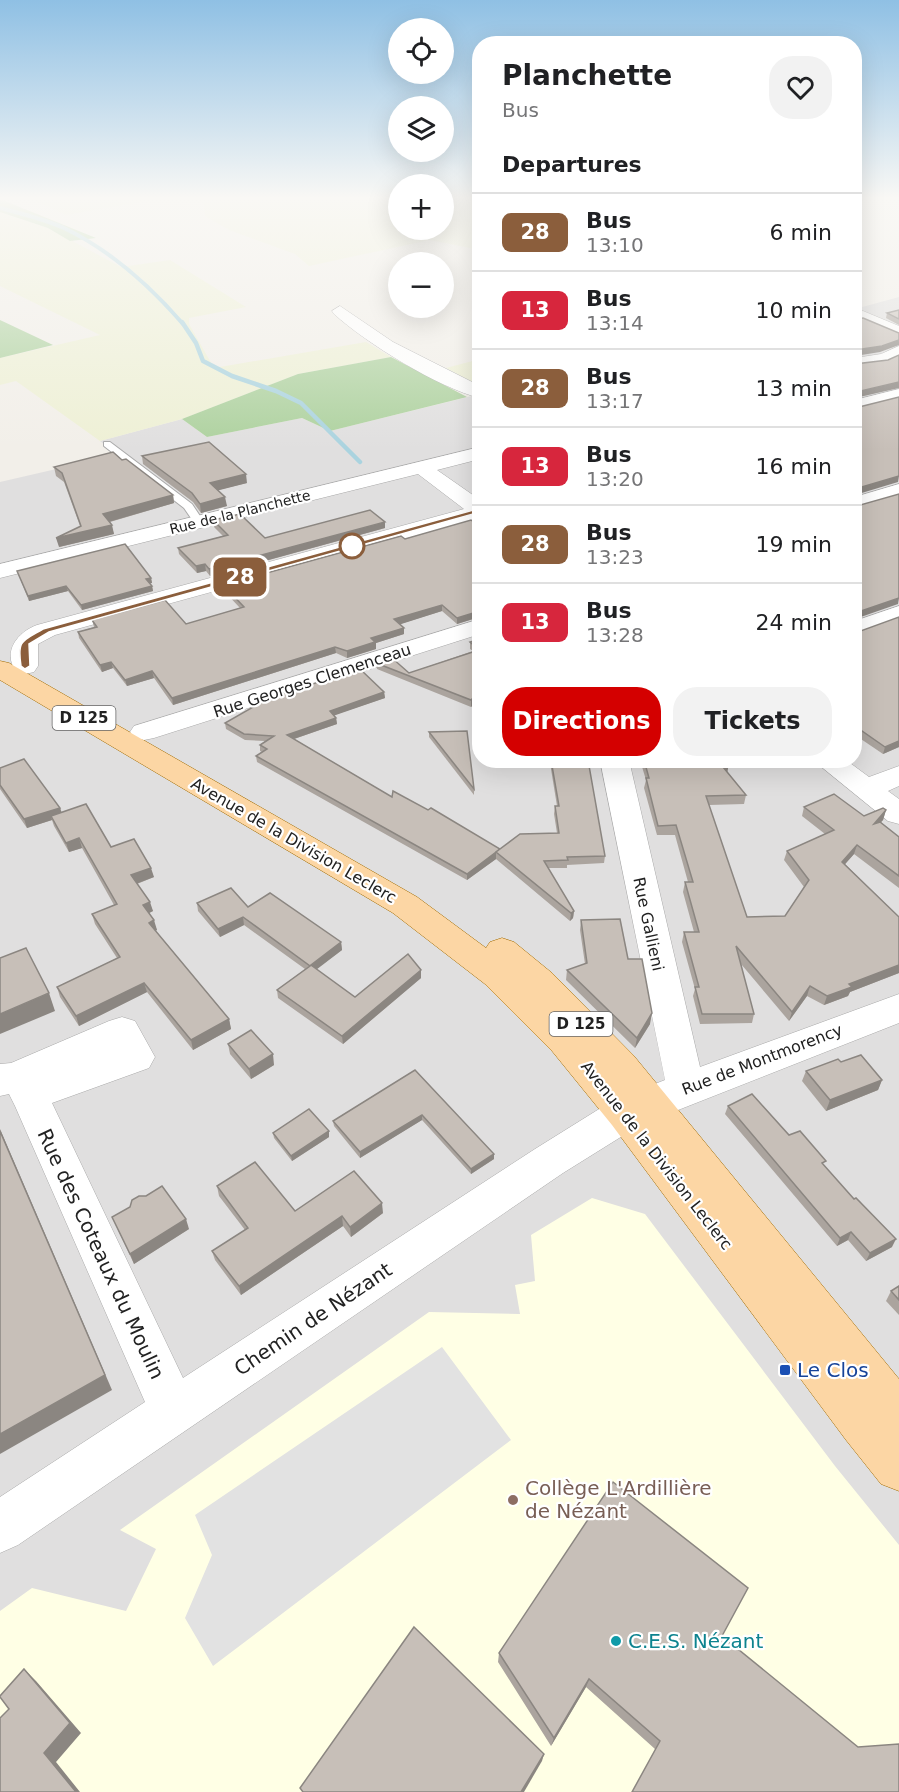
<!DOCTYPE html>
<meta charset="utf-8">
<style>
body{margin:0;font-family:"DejaVu Sans",sans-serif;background:#f2f2f2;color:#202124;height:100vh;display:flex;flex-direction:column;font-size:22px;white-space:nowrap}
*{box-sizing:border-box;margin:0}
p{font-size:20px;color:#757577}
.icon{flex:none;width:33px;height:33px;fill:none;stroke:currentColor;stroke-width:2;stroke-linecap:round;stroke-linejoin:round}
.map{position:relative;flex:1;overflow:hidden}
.panel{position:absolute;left:472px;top:36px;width:390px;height:732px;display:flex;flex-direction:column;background:#fff;border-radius:24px;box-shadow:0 6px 24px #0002}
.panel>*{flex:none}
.badge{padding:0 12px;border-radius:9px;font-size:21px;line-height:39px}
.fabs{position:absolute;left:388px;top:18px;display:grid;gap:12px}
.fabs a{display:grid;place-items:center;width:66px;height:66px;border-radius:50%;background:#fff;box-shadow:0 6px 24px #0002;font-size:30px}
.map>.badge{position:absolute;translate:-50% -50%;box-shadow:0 0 0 3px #fff}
h2{padding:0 30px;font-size:22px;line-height:54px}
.round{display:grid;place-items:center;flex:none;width:63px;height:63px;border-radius:24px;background:#f2f2f2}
.summary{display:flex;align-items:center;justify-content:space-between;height:102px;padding:0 30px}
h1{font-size:28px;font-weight:700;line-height:45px}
.button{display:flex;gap:12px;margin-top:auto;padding:12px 30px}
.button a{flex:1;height:69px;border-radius:24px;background:#d40000;color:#fff;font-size:24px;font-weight:700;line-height:69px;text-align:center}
.button a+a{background:#f2f2f2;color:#202124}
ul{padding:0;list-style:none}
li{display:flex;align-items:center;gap:18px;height:78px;padding:0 30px;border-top:2px solid #e0e0e0}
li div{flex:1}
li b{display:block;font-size:22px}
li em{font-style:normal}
li .badge{min-width:66px;font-weight:700;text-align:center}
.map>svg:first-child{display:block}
.residential{fill:#e0dfdf}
.education{fill:#ffffe5}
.farmland{fill:#eef0d5}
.forest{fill:#add19e}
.parking{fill:#e2e2e2}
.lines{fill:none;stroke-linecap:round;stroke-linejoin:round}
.stream-far1{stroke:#aad3df;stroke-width:4}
.stream{stroke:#aad3df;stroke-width:4.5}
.lane-casing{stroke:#a9a9a9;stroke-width:2}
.street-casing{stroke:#a9a9a9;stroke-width:1}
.primary-casing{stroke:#a06b00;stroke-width:1}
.lane{fill:#fff;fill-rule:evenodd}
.street{fill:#fff;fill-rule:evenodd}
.primary{fill:#fcd6a4;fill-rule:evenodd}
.wall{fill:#aba49e}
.shaded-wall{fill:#8b8681}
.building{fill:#c7bfb8;stroke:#8b8681;stroke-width:1.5}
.line{fill:#8b5e3c;stroke:#fff;stroke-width:1.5}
.stop-dot{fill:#fff;stroke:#8b5e3c;stroke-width:3}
.transit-dot{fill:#1a4fb4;stroke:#fff;stroke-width:2}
.education-dot{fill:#8d6e63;stroke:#fff;stroke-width:2}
.culture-dot{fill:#0f9aa8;stroke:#fff;stroke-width:2}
.labels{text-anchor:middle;stroke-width:4.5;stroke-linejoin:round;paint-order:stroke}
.far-street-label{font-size:14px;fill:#222;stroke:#fff}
.shield{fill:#fff;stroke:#646464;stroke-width:1.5}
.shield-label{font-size:15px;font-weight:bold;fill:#222}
.street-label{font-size:16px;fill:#222;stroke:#fff}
.near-street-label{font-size:20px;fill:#222;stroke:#fff}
.near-transit-label{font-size:20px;fill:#164399;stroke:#fff;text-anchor:start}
.near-education-label{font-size:20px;fill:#785e54;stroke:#fff;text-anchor:start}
.near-culture-label{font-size:20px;fill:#0d838f;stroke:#fff;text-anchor:start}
</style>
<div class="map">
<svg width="899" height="1792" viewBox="0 0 899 1792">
<rect width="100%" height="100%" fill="#f2efe9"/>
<path class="residential" d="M899 297V1792H0V482L117 455 100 441 182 419 207 437 302 418 330 431 480 394V760H855V309Z"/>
<path class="education" d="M592 1198 645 1214 835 1466 899 1545V1792H0V1611L32 1588 126 1611 156 1549 120 1530 429 1312 520 1314 515 1285 535 1281 531 1235Z"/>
<g class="farmland">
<path d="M32 199H159L66 215Z"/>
<path d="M199 199H399V230H444V199H480V250L430 240 309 266 295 254 229 230 205 216 204 205Z"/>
<path d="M0 212 48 228 121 267 170 260 246 307 189 318V324L214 368 366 342 391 357 298 374 182 419 100 441 16 381 0 385V358L100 335 0 286Z"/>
<path d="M480 359V382L474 383 446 368Z"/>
</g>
<g class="forest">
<path d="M0 199 96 238 70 241 48 228 0 212Z"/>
<path d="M0 320 53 345 0 358Z"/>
<path d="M391 357 467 397 330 431 302 418 207 437 182 419 298 374Z"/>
</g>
<path class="parking" d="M442 1347 511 1440 213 1666 185 1618 212 1555 195 1515Z"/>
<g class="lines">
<path class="stream-far1" d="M0 208C22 214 45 219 66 229 111 251 151 287 183 324"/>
<path class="stream" d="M182 322 196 343 203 361 232 376 276 391 301 403 360 462"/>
<g class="lane-casing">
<path id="lane" d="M104 442H110L192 504 204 522 203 524H195L184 508 104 446Z"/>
</g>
<g class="street-casing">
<g id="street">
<path d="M340 306 393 342 480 386V398C439 388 366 343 334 314L332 311Z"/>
<path d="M863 311 899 326V337L857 319 855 316 857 313Z"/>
<path d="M899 346V358L886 363 855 368V358L881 354Z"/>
<path d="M899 389V400L855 412V400Z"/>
<path d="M480 447V459L437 470 480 500V518L55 635 38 644V666L34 672 25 674 16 672C2 651 18 632 37 625L464 509 418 474 0 578V564Z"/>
<path d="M899 484V497L855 510V497Z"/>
<path d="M899 606V621L855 637V621Z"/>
<path d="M480 619V634L154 738 144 740 134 738 130 732 134 726Z"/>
<path d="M600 760H629L700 1067 899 994V1023L640 1125 563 1173 18 1545 0 1553V1497L145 1402 15 1106 9 1094 0 1096V1064L11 1063 109 1021 122 1017 135 1021 155 1057 149 1068 52 1103 183 1378 535 1149 612 1101 665 1080Z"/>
<path d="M813 760H846L869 777 899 766V786L888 791 899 799V824L888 821Z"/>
</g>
</g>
<g class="primary-casing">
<path id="primary" d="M0 661 9 663 417 897 486 948 490 942 502 938 514 942 552 973 634 1056 899 1379V1491L881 1484 846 1440 612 1125 552 1051 485 984 393 913 0 680Z"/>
</g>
<use href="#lane" class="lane"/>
<use href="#street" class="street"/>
<use href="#primary" class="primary"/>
</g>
<g class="wall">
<path d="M899 310V325L886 318 887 313Z"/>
<path d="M142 456 247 483 218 490 227 506 201 513 193 502 143 464Z"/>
<path d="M122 460 173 495 174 503 110 522 114 534 59 547 80 526 64 482 56 476 54 467Z"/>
<path d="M213 520 265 538 385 528 210 576 206 571 197 573 179 554 178 548 223 536 214 527Z"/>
<path d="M480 527V617L457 624 442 611 400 624 404 628V634L376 643V649L347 658 336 653 173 705 154 678 127 686 113 668 102 672 79 638 78 632 94 627 92 620 186 624 240 608 224 591 223 585 405 539Z"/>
<path d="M17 571 151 578 152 583H150L152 586 153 591 82 610 68 591 29 601Z"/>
<path d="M480 629V698L471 707 377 669 376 663 409 673 473 651 470 649V642L476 640 474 638V632Z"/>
<path d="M855 630 899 747 883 754 855 735Z"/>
<path d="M384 692 385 698 334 715 336 718 337 724 294 739 392 797 428 810 500 849 557 833 554 814 555 806H557L550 763H537V760H588L605 856 604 863 567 865V868H548L574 911 573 918 570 921 496 859 467 880 257 762 256 756 262 752 260 751V745L265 741 245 740 226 729 225 723Z"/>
<path d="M429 732 474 789V795L429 737Z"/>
<path d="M640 760H727L729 764 727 772 746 795 744 804 709 805 747 917 785 916 804 887 784 860 787 851 825 834 802 816 804 807 864 816 886 810 883 820 881 822 899 837V888L854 854 845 864 899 917V973L850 992 848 996 824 1005 807 996 789 1021 741 964 754 1014 752 1023 700 1024 693 996 695 989 682 942 684 932H694L683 892 685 882H688L675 835H657L644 788 646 780Z"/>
<path d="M0 768 60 808 61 812 154 877 137 884 153 911 149 913 157 930 155 931 229 1019 231 1029 193 1050 147 992 79 1026 60 997 57 987 117 958 95 924 92 914 114 905 82 848 69 852 54 826 52 820 27 828 0 789Z"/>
<path d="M197 903 248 907 341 942 342 950 316 969 355 997 421 970V978L343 1044 278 998 277 990 305 969 244 925 220 937 198 911Z"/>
<path d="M581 920 628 959 650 1024 635 1048 566 980 567 970 585 964 580 930Z"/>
<path d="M228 1044 274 1065 251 1079 230 1054Z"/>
<path d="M841 1062 882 1080 878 1090 826 1111 802 1081 806 1071Z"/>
<path d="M415 1070 494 1159 471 1174 422 1120 360 1158 334 1126 333 1121Z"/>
<path d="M728 1106 789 1135 824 1166 892 1247 866 1261 848 1240 837 1246 725 1114Z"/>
<path d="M273 1133 329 1137 292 1161 274 1138Z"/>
<path d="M217 1186 295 1211 383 1213 351 1237 343 1226 241 1295 215 1260 212 1251 245 1230 219 1196Z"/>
<path d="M112 1217 189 1229 134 1264Z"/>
<path d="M899 1286V1315L886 1301 891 1291Z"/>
<path d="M722 1636 899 1792 655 1749 586 1687 551 1746 498 1662 499 1653Z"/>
</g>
<g class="shaded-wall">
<path d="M899 340V345L880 352 855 356 856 350Z"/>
<path d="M899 382V388L855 398 856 392Z"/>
<path d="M246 474 247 483 212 492 210 483Z"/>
<path d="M899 476 898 482 855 495V489Z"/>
<path d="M173 495 174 503 105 523 103 514Z"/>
<path d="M225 497 227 506 201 513 200 504Z"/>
<path d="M385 522V528L210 576 209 569Z"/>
<path d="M112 525 114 534 59 547 56 538Z"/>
<path d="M205 564 206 571 197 573 196 566Z"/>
<path d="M151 578 152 583 147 584 146 579Z"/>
<path d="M66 586 68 591 29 601 28 596Z"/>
<path d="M152 586 153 591 82 610 81 605Z"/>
<path d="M899 598 898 604 855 619V613Z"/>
<path d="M442 605V611L395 626 394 619Z"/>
<path d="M479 611V617L457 624V618Z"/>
<path d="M404 628V634L376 643V649L347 658V651L371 638Z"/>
<path d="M335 647 336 653 173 705 172 698Z"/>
<path d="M111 662 113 668 102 672 100 665Z"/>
<path d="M152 671 154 678 127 686 125 680Z"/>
<path d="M480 691V698L471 707V700Z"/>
<path d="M384 692 385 698 330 717V711Z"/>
<path d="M336 718 337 724 288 741 287 735Z"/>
<path d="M899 741V747L883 754 885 747Z"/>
<path d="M729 764 727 773 723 767Z"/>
<path d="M60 808 63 816H51L52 820 27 828 24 819Z"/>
<path d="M886 810 883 820 871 833 874 824Z"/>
<path d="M79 838 82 848 69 852 66 843Z"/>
<path d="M857 845 854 854 839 871 842 862Z"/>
<path d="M496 852V859L467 880V874Z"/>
<path d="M151 868 154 877 133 885 131 875Z"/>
<path d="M150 902 153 911 145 915 143 905Z"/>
<path d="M574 911 573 918 570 921 571 913Z"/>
<path d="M243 917 244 925 220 937 218 929Z"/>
<path d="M154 920 157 930 151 933 149 923Z"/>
<path d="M341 942 342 950 312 973 311 965Z"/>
<path d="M899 965V973L850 992 848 996 824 1005 827 996 849 984Z"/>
<path d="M421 970V978L343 1044 342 1036Z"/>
<path d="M144 983 147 992 79 1026 76 1016Z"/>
<path d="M810 986 807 996 789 1021 792 1012Z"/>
<path d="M49 993 55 1011 0 1034V1014Z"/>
<path d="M652 1013 650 1024 635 1048 637 1038Z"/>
<path d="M229 1019 231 1029 193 1050 191 1040Z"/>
<path d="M273 1054 274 1065 251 1079 249 1069Z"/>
<path d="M882 1080 878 1090 826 1111 830 1100Z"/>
<path d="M422 1115V1120L360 1158V1152Z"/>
<path d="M0 1129 112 1390 0 1454Z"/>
<path d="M329 1131V1137L292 1161 291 1156Z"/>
<path d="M494 1154V1159L471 1174V1169Z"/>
<path d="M382 1203 383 1213 351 1237 350 1227Z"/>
<path d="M342 1216 343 1226 241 1295 239 1286Z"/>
<path d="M186 1219 189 1229 134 1264 130 1254Z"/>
<path d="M851 1232 848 1240 837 1246 840 1238Z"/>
<path d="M896 1239 892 1247 866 1261 870 1253Z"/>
<path d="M24 1669 36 1681 81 1733 56 1762 80 1792H76L44 1753Z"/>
<path d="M589 1679 586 1687 551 1746 554 1738Z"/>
<path d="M544 1754 542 1761 524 1792H521Z"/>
</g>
<g class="building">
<path d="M899 310V319L887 313Z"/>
<path d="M863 318 899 333V340L882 346 856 350 855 362V319Z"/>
<path d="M899 355V382L856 392 855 408 899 397V476L855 489V364L888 360Z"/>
<path d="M209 442 246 474 210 483 225 497 200 504 192 493 142 456Z"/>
<path d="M113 452 122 460 126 459 173 495 103 514 112 525 56 538 81 526 62 473 54 467Z"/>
<path d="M899 494V598L855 613V616V504L857 506Z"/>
<path d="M370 510 385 522 209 569 205 564 196 566 178 548 228 535 213 520 240 514 265 538Z"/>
<path d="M471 520 480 527V611L457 618 442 605 394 619 404 628 371 638 375 642 347 651 335 647 172 698 152 671 125 680 111 662 100 665 78 632 97 627 92 620 165 600 186 624 244 607 223 585 401 536 405 539Z"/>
<path d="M125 544 151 578 146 579 152 586 81 605 66 586 28 596 17 571Z"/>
<path d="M899 617V741L885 747 855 726V630L858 632Z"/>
<path d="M480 629V637L474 632Z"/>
<path d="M480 639V691L471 700 376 663 392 658 409 673 479 650 470 642Z"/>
<path d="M360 669 384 692 330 711 336 718 287 735 392 797 393 791 428 810 431 808 500 849 467 874 256 756 267 749 260 745 274 736 244 734 225 723 271 697Z"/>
<path d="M467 731 474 789 429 732Z"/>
<path d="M24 759 60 808 24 819 0 785V768Z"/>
<path d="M551 760H588L605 856 567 857 568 860 544 861 574 911 571 913 496 852 520 834 559 833 555 806H559Z"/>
<path d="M644 760H727L729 764 723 767 746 795 706 796 747 917 785 916 809 880 787 851 834 830 804 807 834 794 864 816 883 808 886 810 874 824 880 822 899 837V876L857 845 842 862 899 917V965L849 984 852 987 827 996 810 986 792 1012 736 946 754 1014H702L695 987H699L684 932H699L685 882H693L676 825 658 826 646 778H649Z"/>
<path d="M86 804 111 847 134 839 151 868 131 875 150 902 143 905 154 920 149 923 229 1019 191 1040 144 983 76 1016 57 987 120 957 92 914 117 904 79 838 66 843 51 816Z"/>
<path d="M231 888 248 907 270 893 341 942 311 965 355 997 408 954 421 970 342 1036 277 990 310 966 243 917 218 929 197 903Z"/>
<path d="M620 919 628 959H642L652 1013 637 1038 567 970 587 963 581 920Z"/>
<path d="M26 948 49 993 0 1014V958Z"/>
<path d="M251 1030 273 1054 249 1069 228 1044Z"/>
<path d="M861 1055 882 1080 830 1100 806 1071 838 1059 841 1062Z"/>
<path d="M415 1070 494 1154 471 1169 422 1115 360 1152 333 1121Z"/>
<path d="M752 1094 789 1135 800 1131 826 1161 822 1163 854 1199 856 1198 896 1239 870 1253 851 1232 840 1238 728 1106Z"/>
<path d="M309 1109 329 1131 291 1156 273 1133Z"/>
<path d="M0 1131 105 1375 0 1434Z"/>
<path d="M255 1162 295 1211 354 1171 382 1203 350 1227 342 1216 239 1286 212 1251 248 1228 217 1186Z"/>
<path d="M162 1186 186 1219 130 1254 112 1217 130 1207 132 1200 139 1196H146Z"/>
<path d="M899 1286V1300L891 1291Z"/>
<path d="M613 1482 748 1588 722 1636 858 1747 899 1744V1792H632L660 1741 589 1679 554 1738 499 1653Z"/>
<path d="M414 1627 544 1754 521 1792H303L300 1788Z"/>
<path d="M24 1669 70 1723 44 1753 76 1792H0V1718L9 1709 0 1697V1696Z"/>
</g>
<linearGradient id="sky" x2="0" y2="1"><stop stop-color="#8fc0e4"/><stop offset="0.44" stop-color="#f9f8f5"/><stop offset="1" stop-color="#f9f8f5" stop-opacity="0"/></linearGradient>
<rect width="899" height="450" fill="url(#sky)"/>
<path class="line" d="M477 509 484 511 49 632 29 644 30 666 25 669 21 666C17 640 22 641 43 629Z"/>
<circle class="stop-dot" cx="352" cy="546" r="12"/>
<rect class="transit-dot" x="779" y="1364" width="12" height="12" rx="3"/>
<circle class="education-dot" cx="513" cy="1500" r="6"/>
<circle class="culture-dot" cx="616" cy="1641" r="6"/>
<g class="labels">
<g class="far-street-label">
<text transform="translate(240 512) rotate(-14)" y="5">Rue de la Planchette</text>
</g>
<g class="shield">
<rect x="52.5" y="706" width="63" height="24" rx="4.5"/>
<rect x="549.5" y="1012" width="63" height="24" rx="4.5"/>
</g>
<g class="shield-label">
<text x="84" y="723">D 125</text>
<text x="581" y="1029">D 125</text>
</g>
<g class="street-label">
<text transform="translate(312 680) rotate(-18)" y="6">Rue Georges Clemenceau</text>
<text transform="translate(294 840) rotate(30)" y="6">Avenue de la Division Leclerc</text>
<text transform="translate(649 924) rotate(78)" y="6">Rue Gallieni</text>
<text transform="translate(762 1059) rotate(-21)" y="6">Rue de Montmorency</text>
<text transform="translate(657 1155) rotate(52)" y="6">Avenue de la Division Leclerc</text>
</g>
<g class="near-street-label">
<text transform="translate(101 1254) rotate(65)" y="7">Rue des Coteaux du Moulin</text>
<text transform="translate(313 1319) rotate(-34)" y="7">Chemin de Nézant</text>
</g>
<g class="near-transit-label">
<text x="797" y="1377">Le Clos</text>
</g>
<g class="near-education-label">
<text x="525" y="1495">Collège L'Ardillière<tspan x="525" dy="23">de Nézant</tspan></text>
</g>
<g class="near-culture-label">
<text x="628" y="1648">C.E.S. Nézant</text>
</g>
</g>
</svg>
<div class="fabs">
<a><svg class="icon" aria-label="locate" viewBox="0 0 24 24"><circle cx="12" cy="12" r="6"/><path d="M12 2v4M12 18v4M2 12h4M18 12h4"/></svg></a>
<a><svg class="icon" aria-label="layers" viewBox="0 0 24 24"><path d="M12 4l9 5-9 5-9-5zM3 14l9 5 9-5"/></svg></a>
<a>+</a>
<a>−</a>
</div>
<b class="badge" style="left:240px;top:577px;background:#8b5e3c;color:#fff">28</b>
<section class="panel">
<div class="summary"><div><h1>Planchette</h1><p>Bus</p></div><a class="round"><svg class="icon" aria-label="heart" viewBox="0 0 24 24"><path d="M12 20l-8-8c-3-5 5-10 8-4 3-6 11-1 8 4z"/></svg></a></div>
<h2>Departures</h2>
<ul>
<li><span class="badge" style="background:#8b5e3c;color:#fff">28</span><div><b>Bus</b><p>13:10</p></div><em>6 min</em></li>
<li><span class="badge" style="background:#d7263d;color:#fff">13</span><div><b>Bus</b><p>13:14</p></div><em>10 min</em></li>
<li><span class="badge" style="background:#8b5e3c;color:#fff">28</span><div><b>Bus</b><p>13:17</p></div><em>13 min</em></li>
<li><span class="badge" style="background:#d7263d;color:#fff">13</span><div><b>Bus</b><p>13:20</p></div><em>16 min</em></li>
<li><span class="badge" style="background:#8b5e3c;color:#fff">28</span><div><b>Bus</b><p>13:23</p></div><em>19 min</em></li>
<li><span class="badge" style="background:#d7263d;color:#fff">13</span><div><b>Bus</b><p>13:28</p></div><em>24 min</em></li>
</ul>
<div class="button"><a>Directions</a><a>Tickets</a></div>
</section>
</div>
